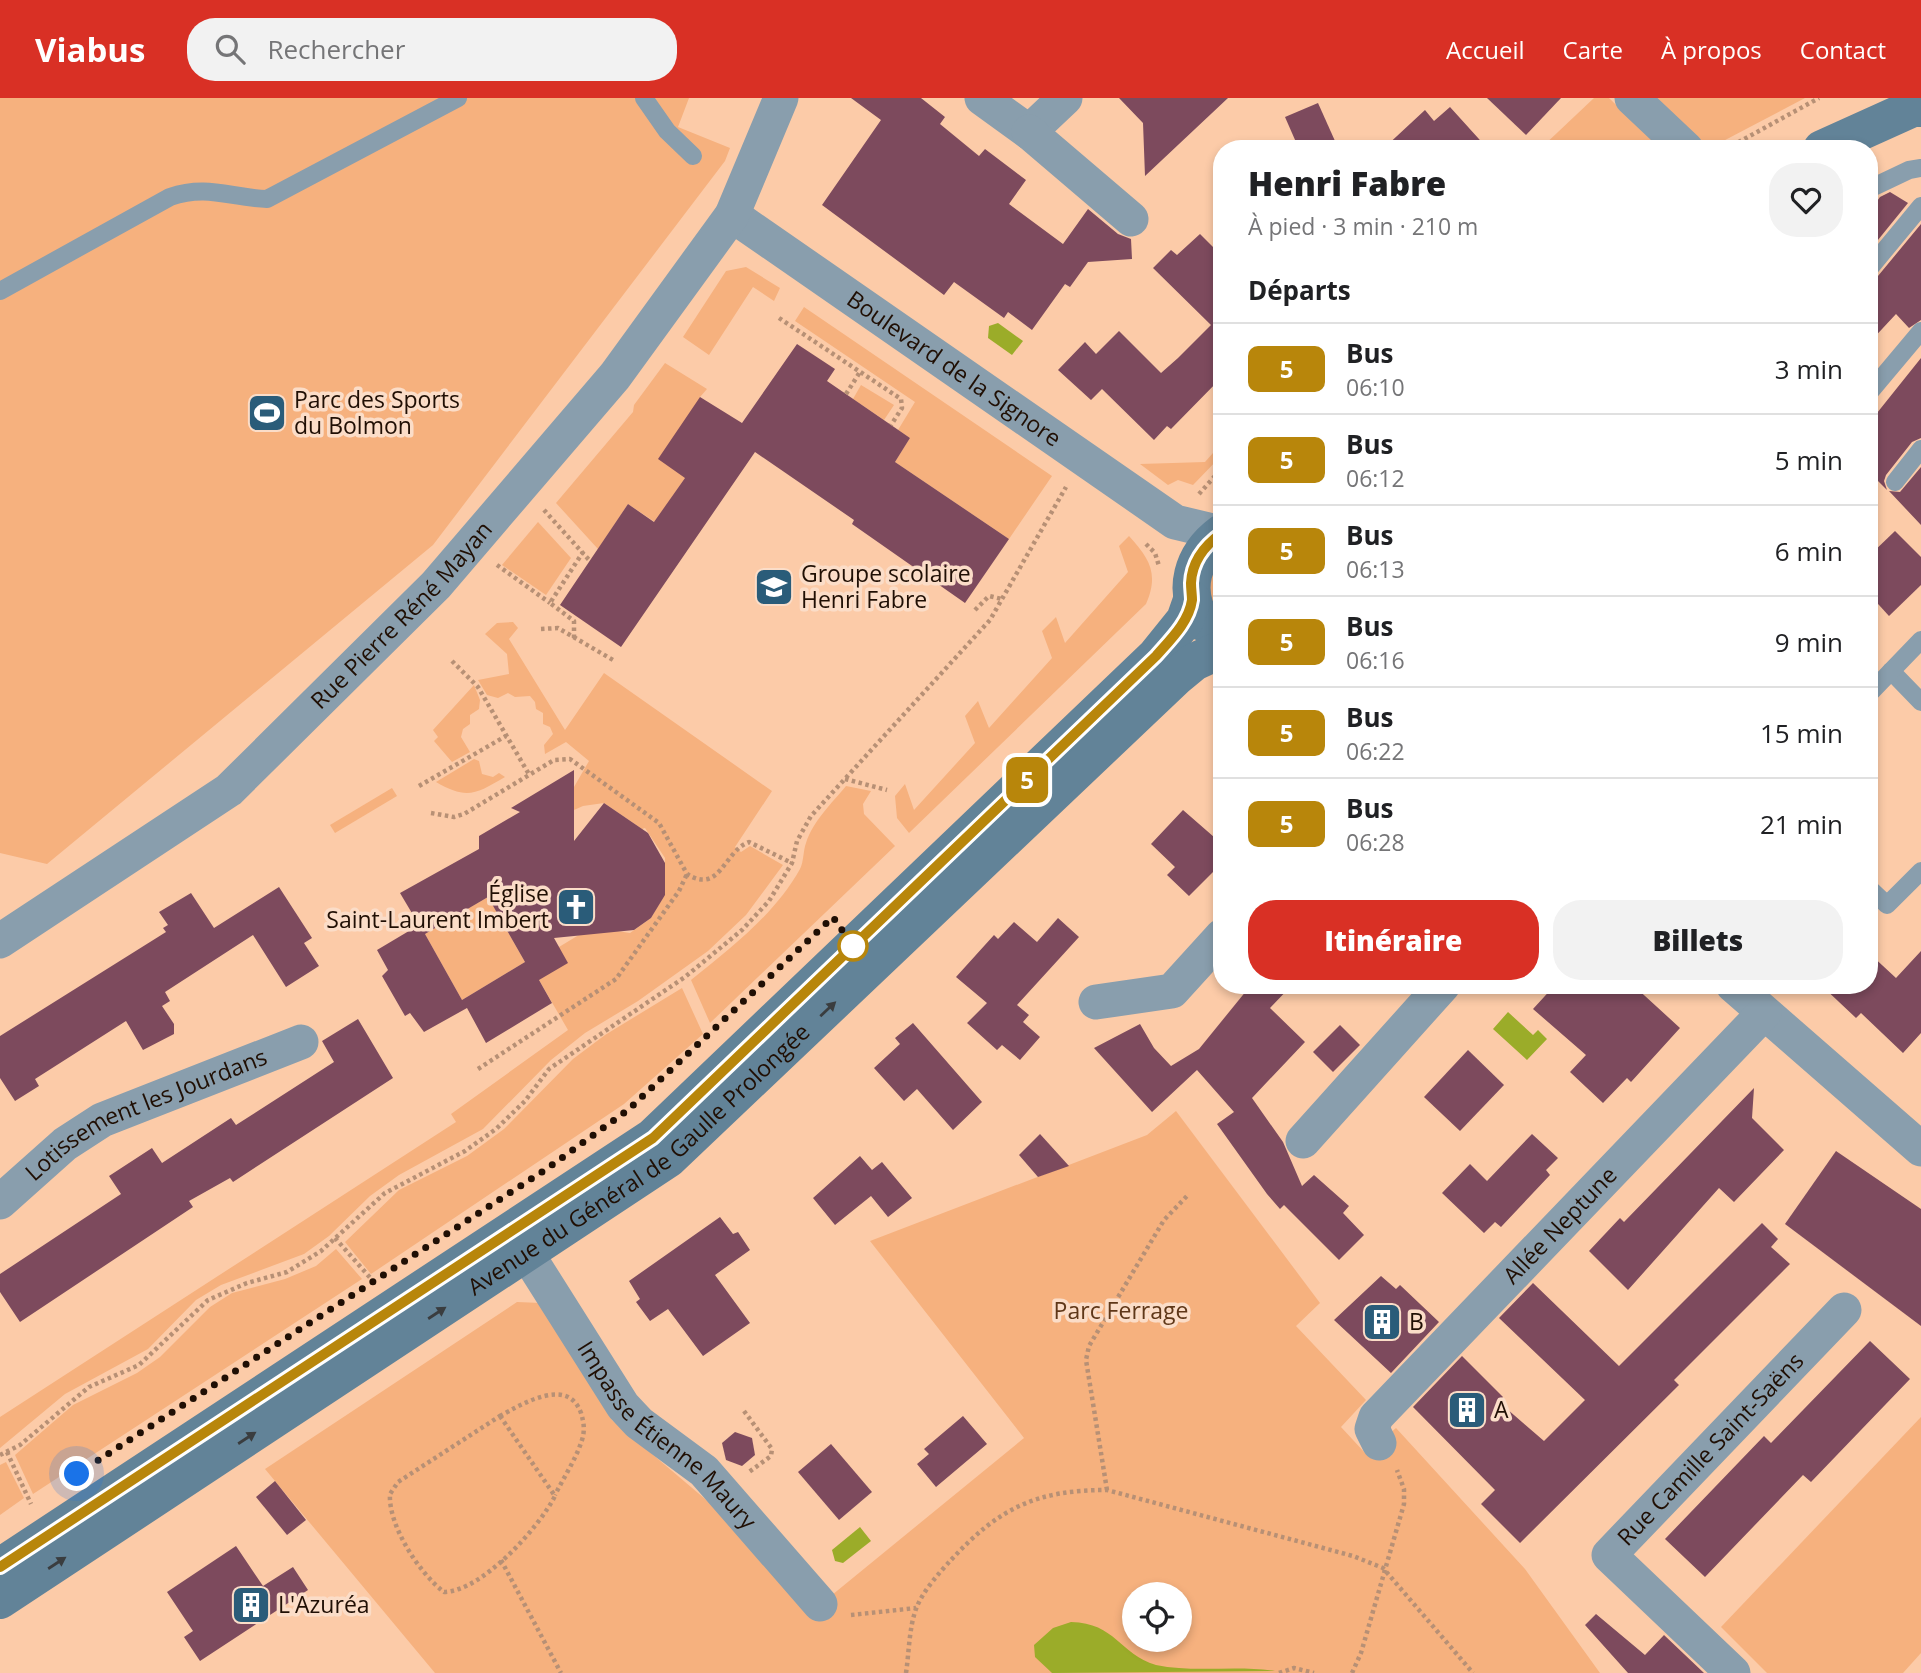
<!DOCTYPE html>
<html lang="fr">
<meta charset="utf-8">
<style>
body{margin:0;font-family:"Open Sans",sans-serif;background:#f2f2f2;color:#202124;height:100vh;display:flex;flex-direction:column;font-size:26px;white-space:nowrap}
*{box-sizing:border-box;margin:0}
p{font-size:23px;color:#757577}
.icon{flex:none;width:38px;height:38px;fill:none;stroke:currentColor;stroke-width:2;stroke-linecap:round;stroke-linejoin:round}
.map{position:relative;flex:1;overflow:hidden}
.drawer{position:absolute;left:1213px;top:42px;width:665px;height:854px;display:flex;flex-direction:column;background:#fff;border-radius:28px;box-shadow:0 4px 10px #0003}
.drawer>*{flex:none}
.badge{padding:0 14px;border-radius:10px;font-size:24px;line-height:46px}
.buttons{position:absolute;left:1122px;top:1484px;display:grid;gap:14px}
.buttons a{display:grid;place-items:center;width:70px;height:70px;border-radius:50%;background:#fff;box-shadow:0 4px 10px #0003;font-size:35px}
.you{position:absolute;width:35px;height:35px;margin:-18px;border:5px solid #fff;border-radius:50%;background:#1a73e8;box-shadow:0 0 0 10px #1a73e833}
.map>.badge{position:absolute;translate:-50% -50%;box-shadow:0 0 0 4px #fff}
h2{padding:0 35px;font-size:26px;line-height:63px}
.round{display:grid;place-items:center;flex:none;width:74px;height:74px;border-radius:28px;background:#f2f2f2}
.summary{display:flex;align-items:center;justify-content:space-between;height:119px;padding:0 35px}
h1{font-size:33px;font-weight:800;line-height:52px}
.cta{display:flex;gap:14px;margin-top:auto;padding:14px 35px}
.cta a{flex:1;height:80px;border-radius:28px;background:#d93025;color:#fff;font-size:28px;font-weight:800;line-height:80px;text-align:center}
.cta a+a{background:#f2f2f2;color:#202124}
ul{padding:0;list-style:none}
li{display:flex;align-items:center;gap:21px;height:91px;padding:0 35px;border-top:2px solid #e0e0e0}
li div{flex:1}
li b{display:block;font-size:26px}
li em{font-style:normal}
li .badge{min-width:77px;font-weight:700;text-align:center}
header{display:flex;align-items:center;gap:42px;box-sizing:border-box;height:98px;padding:0 35px;background:#d93025;color:#fff}
header strong{font-size:33px}
nav{display:flex;gap:38px;margin-inline-start:auto;font-size:24px}
.search{width:490px;height:63px;background:#f2f2f2;display:flex;align-items:center;gap:18px;box-sizing:border-box;padding:0 24px;border-radius:28px;color:#757577;font-size:26px}
.map>svg:first-child{display:block}
.green{fill:#f6b17e;fill-rule:evenodd}
.water{fill:#9bac29}
.building{fill:#7d4a5d;fill-rule:evenodd}
.lines{fill:none;stroke-linecap:round;stroke-linejoin:round}
.path{stroke:#b79075;stroke-width:4.5;stroke-dasharray:3.5 3.5;stroke-linecap:butt}
.lane{stroke:#899ead;stroke-width:18}
.street{stroke:#899ead;stroke-width:35}
.secondary{stroke:#628398;stroke-width:38}
.oneway{fill:#3a3d3f}
.line-casing{stroke:#fff;stroke-width:16}
.line{stroke:#b8860b;stroke-width:10}
.walk{stroke:#200f04;stroke-width:7;stroke-dasharray:0 12.6}
.stop-dot{fill:#fff;stroke:#b8860b;stroke-width:3.5}
.labels{text-anchor:middle;stroke-width:7;stroke-linejoin:round;paint-order:stroke}
.street-label{font-size:23px;fill:#200f04;stroke:#fbddc8}
.poi-label{font-size:23px;fill:#200f04;stroke:#fbddc8;text-anchor:start}
.park-label{font-size:23px;fill:#5f3718;stroke:#fbddc8}
</style>
<header>
<strong>Viabus</strong>
<div class="search"><svg class="icon" aria-label="search" viewBox="0 0 24 24"><circle cx="10" cy="10" r="6"/><path d="M15 15l6 6"/></svg>Rechercher</div>
<nav><a>Accueil</a><a>Carte</a><a>À propos</a><a>Contact</a></nav>
</header>
<div class="map">
<svg width="1921" height="1575" viewBox="0 0 1921 1575">
<rect width="100%" height="100%" fill="#fccba8"/>
<g class="green">
<path d="M0 0H689L678 29 730 50 725 63 433 447 47 766 0 755Z"/>
<path d="M1594 0H1609L1661 51H1540Z"/>
<path d="M1649 0H1805L1708 51H1695Z"/>
<path d="M746 169 780 190 774 203 753 189 709 257 683 239 726 173Z"/>
<path d="M804 209 1052 378 1009 441 895 364 910 340 898 332 915 304 795 223Z"/>
<path d="M665 265 707 291 700 299 685 380 655 424 628 406 598 451 556 405 633 314 634 307Z"/>
<path d="M861 287 894 307 884 322 853 301Z"/>
<path d="M1221 346V358L1193 387 1178 382 1168 387 1140 366 1205 364Z"/>
<path d="M538 424 571 460 546 497 502 467Z"/>
<path d="M1129 438C1150 461 1159 476 1146 506L909 735 897 720 895 698 905 686 914 712 975 645 965 618 978 603 989 630 1052 560 1042 533 1056 519 1065 545 1128 474 1119 448Z"/>
<path d="M1221 456V519C1205 501 1208 475 1221 456Z"/>
<path d="M513 524 518 530 509 541 565 632 604 575 772 693 735 749 741 754 750 748 783 767 746 817 708 853 638 903 585 935 551 962 483 1031 399 1077 370 1098 329 1138 304 1156 221 1187 196 1202 148 1251 65 1296 0 1350V1319L456 1024 451 1016 568 932 539 882 559 849 592 829 630 835 651 820 665 796V760L645 730 642 731 604 705 583 708 574 712V689L589 663 566 644 545 656 544 647 553 636 550 629 543 626V615L536 611 535 604 530 598 515 599 508 595 498 600 487 597 478 582 509 576 507 556 485 536 497 525Z"/>
<path d="M474 587 480 602 479 611 470 617V626L463 631 461 639 470 654 452 664 434 643 438 639 433 632Z"/>
<path d="M474 661 479 663 482 676 493 679 499 675 505 679C476 696 467 702 436 684Z"/>
<path d="M846 688 871 693 863 706 864 716 895 748 710 925 691 882C731 850 775 816 800 771 804 763 803 753 806 745 813 723 832 705 846 688Z"/>
<path d="M392 690 397 698 335 735 330 727Z"/>
<path d="M488 799 525 864 462 902 425 836Z"/>
<path d="M682 890 703 936 624 1006 371 1176 345 1144 399 1092 467 1058 504 1031 573 961 605 937Z"/>
<path d="M1176 1013 1320 1205 1296 1228 1366 1302 1341 1329 1366 1356 1396 1330 1525 1471 1600 1575H435L265 1371 517 1204 541 1205 612 1322 711 1406 810 1515 1024 1340 870 1143 1147 1037ZM1134 1496H1180V1542H1134Z"/>
<path d="M336 1151 362 1181 33 1396 15 1357 73 1307 137 1275 160 1259 210 1209 232 1195 285 1181 316 1168Z"/>
<path d="M1921 1319V1555L1903 1575H1767L1721 1529Z"/>
<path d="M6 1364 24 1400 0 1417V1367Z"/>
</g>
<g class="water">
<path d="M998 225 1023 243 1012 257 988 240 989 228Z"/>
<path d="M1508 914 1533 937 1538 932 1547 941 1527 962 1493 931Z"/>
<path d="M860 1429 871 1443 843 1465 835 1463 832 1452Z"/>
<path d="M1071 1524C1116 1525 1119 1556 1156 1567 1193 1575 1236 1567 1275 1573L1052 1575 1035 1559 1034 1547 1053 1530Z"/>
</g>
<g class="building">
<path d="M851 0H921L945 19 940 26 979 58 985 51 1026 82 1009 106 1063 146 1088 111 1118 136 1131 141 1132 161 1088 164 1070 189 1065 186 1032 232 1008 214 1004 220 954 184 944 197 822 107 881 22Z"/>
<path d="M1119 0H1228L1145 78 1143 25Z"/>
<path d="M1487 0H1561L1526 37Z"/>
<path d="M1318 5 1335 43 1320 51H1299L1285 19Z"/>
<path d="M1450 9 1488 51H1383L1425 12 1434 23Z"/>
<path d="M1890 94 1908 105 1869 153V114L1880 99Z"/>
<path d="M1921 126V222L1909 230 1896 216 1869 245V182L1878 178Z"/>
<path d="M1200 136 1222 158V279L1171 331 1167 328 1154 342 1102 291 1091 302 1058 272 1085 244 1096 256 1119 233 1161 275 1178 260 1211 227 1153 170 1171 152 1177 157Z"/>
<path d="M797 246 835 271 827 283 910 340 895 364 1009 441 965 505 852 426 854 422 755 354 621 549 560 507 628 406 654 424 685 380 658 361 700 299 742 325Z"/>
<path d="M1921 260V340L1912 344 1886 377 1884 383 1887 392 1869 374V325Z"/>
<path d="M1921 369V427L1889 393 1900 394Z"/>
<path d="M1895 433 1921 459V487L1889 518 1869 496V458Z"/>
<path d="M574 672V743L604 705 648 735 665 765V797L651 820 634 832 554 840 568 865 539 882 552 905 486 945 467 910 424 934 410 915 405 918 382 878 388 872 377 852 419 827 400 795 479 751V738L520 714 511 710ZM488 799 525 864 462 902 425 836Z"/>
<path d="M1183 712 1222 746V765L1189 798 1167 777 1175 769 1151 746Z"/>
<path d="M279 789 312 840 304 845 319 868 286 889 253 837 165 894 170 903 162 908 174 926V936L143 952 126 923 35 981 39 988 15 1003 0 980V938L166 834 163 830 168 827 159 814 191 795 214 830Z"/>
<path d="M1058 820 1079 839 1017 907 1029 917 1023 924 1040 939 1020 962 1002 947 997 952 967 925 987 905 956 879 994 837 998 841 1014 824 1037 844Z"/>
<path d="M1921 853V935L1903 955 1861 915 1856 920 1821 887H1869V855L1896 880Z"/>
<path d="M1251 887H1292L1270 910 1305 944 1252 1000 1283 1044 1302 1088 1314 1077 1349 1108 1343 1115 1364 1137 1339 1162 1284 1107 1280 1111 1267 1096 1217 1026 1234 1014 1197 972 1152 1014 1094 950 1140 926 1154 950 1171 968 1199 951Z"/>
<path d="M1555 887H1633L1680 930 1631 984 1627 980 1603 1005 1570 974 1586 957 1533 911Z"/>
<path d="M358 921 393 980 233 1084 230 1080 189 1103 193 1109 20 1224 0 1194V1176L121 1096 109 1078 152 1050 162 1065 231 1020 236 1027 334 964 322 943Z"/>
<path d="M913 925 982 1004 953 1032 917 991 904 1003 874 970 900 946 895 940Z"/>
<path d="M1340 927 1360 947 1333 974 1313 954Z"/>
<path d="M1468 952 1504 987 1460 1033 1424 999Z"/>
<path d="M1754 990 1752 1020 1784 1052 1734 1104 1719 1090 1628 1192 1589 1153 1620 1120 1624 1124Z"/>
<path d="M1040 1036 1069 1068 1038 1079 1019 1057Z"/>
<path d="M1532 1036 1558 1060 1546 1072 1550 1077 1501 1129 1495 1124 1484 1135 1442 1095 1470 1066 1487 1083Z"/>
<path d="M1836 1053 1921 1111V1228L1785 1126Z"/>
<path d="M860 1058 872 1072 882 1064 912 1100 888 1119 871 1098 835 1127 813 1100Z"/>
<path d="M720 1119 733 1136 738 1134 750 1152 715 1177 750 1225 703 1258 668 1211 650 1223 636 1204 640 1201 629 1183Z"/>
<path d="M1762 1125 1778 1141 1771 1149 1790 1166 1674 1282 1679 1287 1520 1445 1481 1406 1495 1392 1413 1309 1462 1258 1503 1299 1499 1304 1544 1343 1585 1302 1499 1220 1533 1185 1619 1268Z"/>
<path d="M1381 1178 1396 1191 1400 1187 1439 1224 1391 1275 1334 1222Z"/>
<path d="M1870 1243 1910 1281 1811 1384 1803 1377 1705 1479 1665 1441 1764 1338 1771 1345Z"/>
<path d="M963 1318 987 1346 936 1389 917 1366 929 1356 924 1351Z"/>
<path d="M735 1334 752 1340 755 1357 742 1368 726 1362 722 1345Z"/>
<path d="M831 1346 872 1394 839 1422 798 1374Z"/>
<path d="M275 1383 306 1422 287 1437 256 1399Z"/>
<path d="M236 1448 263 1488 293 1469 308 1492 200 1563 184 1539 193 1533 167 1494Z"/>
<path d="M1596 1516 1645 1557 1664 1537 1704 1575H1628L1585 1527Z"/>
</g>
<g class="lines">
<g class="path">
<path d="M1726 51 1819 0"/>
<path d="M779 220 901 301 902 310 891 327"/>
<path d="M846 296 860 274"/>
<path d="M1199 396 1222 370"/>
<path d="M544 412 590 463"/>
<path d="M1146 446 1155 455 1159 468"/>
<path d="M497 467 550 505"/>
<path d="M975 512 989 498 1002 501"/>
<path d="M541 531 558 530 613 562"/>
<path d="M574 540V523L550 505 583 454"/>
<path d="M452 563 478 589 530 678"/>
<path d="M845 681 887 692"/>
<path d="M419 688 506 638"/>
<path d="M431 715 454 719 464 716 554 662 570 661 659 725 687 776C720 797 724 753 749 744L792 765"/>
<path d="M478 971 616 881 679 793 687 776"/>
<path d="M335 1140 373 1183"/>
<path d="M744 1313 772 1351 771 1358 749 1374"/>
<path d="M500 1318 555 1398C538 1431 482 1493 444 1494 419 1475 388 1427 390 1396L398 1384Z"/>
<path d="M500 1318C522 1306 568 1278 581 1315 584 1325 585 1332 582 1342 576 1361 564 1379 555 1397"/>
<path d="M7 1354 31 1406"/>
<path d="M0 1357 20 1347 89 1289 139 1267 208 1202 247 1185 287 1174 321 1153 385 1095 465 1053 496 1031 525 1003 549 971 685 879 742 832 769 803 792 765 797 743 811 718 990 522 1066 389"/>
<path d="M1107 1392 1086 1262 1089 1248 1164 1122 1187 1098"/>
<path d="M501 1462 561 1575"/>
<path d="M851 1517 916 1510"/>
<path d="M906 1575C909 1555 909 1530 916 1511 922 1494 939 1475 951 1462 999 1410 1036 1392 1107 1392L1353 1458 1383 1470 1473 1575"/>
<path d="M1279 1575 1294 1570 1314 1575"/>
<path d="M1352 1575 1361 1555 1404 1406V1391L1397 1372"/>
</g>
<g class="lane">
<path d="M644 0 667 33 693 58"/>
<path d="M1869 91 1909 72 1921 70"/>
<path d="M1869 171 1921 108"/>
<path d="M0 193 170 99C208 86 230 100 267 101L458 0"/>
<path d="M1869 295 1921 233"/>
<path d="M1895 384 1921 351"/>
<path d="M1891 573 1921 604"/>
<path d="M1869 596 1921 542"/>
<path d="M1869 790 1887 807 1921 773"/>
</g>
<g class="street">
<path d="M982 0 1029 34 1065 0"/>
<path d="M1632 0 1686 51"/>
<path d="M1029 34 1131 121"/>
<path id="s1" d="M732 117 1175 424 1221 435"/>
<path id="s2" d="M0 843 229 692 436 487 615 278 732 117 781 0"/>
<path d="M1733 887 1921 1051"/>
<path d="M1096 904 1172 893 1222 838"/>
<path d="M1303 1043 1443 887"/>
<path id="s3" d="M0 1104 65 1046 102 1022 301 944"/>
<path id="s4" d="M527 1156 623 1308 639 1325 704 1373 820 1506"/>
<path id="s5" d="M1379 1345 1372 1331 1376 1319 1764 915"/>
<path id="s6" d="M1733 1575 1609 1457 1844 1212"/>
</g>
<g class="secondary">
<path d="M1822 51 1913 10H1921"/>
<path d="M1202 524C1182 492 1192 457 1222 435"/>
<path d="M0 1469 653 1039 1156 558 1185 522 1192 502"/>
<path id="s7" d="M0 1502 668 1061 1177 578 1194 564 1222 551"/>
</g>
</g>
<defs><path id="oneway-solid" d="M-6-.8H1V-3.2L6.5 0L1 3.2V.8H-6Z" transform="scale(1.75)"/></defs>
<g class="oneway">
<use href="#oneway-solid" transform="translate(828 911) rotate(-43)"/>
<use href="#oneway-solid" transform="translate(437 1215) rotate(-33)"/>
<use href="#oneway-solid" transform="translate(247 1340) rotate(-33)"/>
<use href="#oneway-solid" transform="translate(57 1465) rotate(-33)"/>
</g>
<g class="lines">
<g class="line-casing">
<path id="line" d="M0 1469 653 1040 1156 558C1170 542 1189 524 1192 502 1192 497 1191 491 1191 485 1192 463 1205 447 1222 435"/>
</g>
<use href="#line" class="line"/>
<path class="walk" d="M77 1376 545 1072 628 1012 833 819 853 848"/>
</g>
<defs>
<g id="stadium-square" transform="scale(2.0125)"><rect x="-9" y="-9" width="18" height="18" rx="4" fill="#2a5c79" stroke="#fbddc8"/><path d="M0-5a6.5 5 0 1 0 0 10a6.5 5 0 1 0 0-10ZM-3.5-1.8h7v3.6h-7Z" fill="#fff"/></g>
<g id="school-square" transform="scale(2.0125)"><rect x="-9" y="-9" width="18" height="18" rx="4" fill="#2a5c79" stroke="#fbddc8"/><path d="M0-5L7-2L0 1L-7-2ZM-4 1L0 2.5L4 1V4Q0 6-4 4Z" fill="#fff"/></g>
<g id="church-square" transform="scale(2.0125)"><rect x="-9" y="-9" width="18" height="18" rx="4" fill="#2a5c79" stroke="#fbddc8"/><path d="M-1.2-6h2.4v3.5h3.3v2.4h-3.3V6h-2.4V-.1h-3.3v-2.4h3.3Z" fill="#fff"/></g>
<g id="building-square" transform="scale(2.0125)"><rect x="-9" y="-9" width="18" height="18" rx="4" fill="#2a5c79" stroke="#fbddc8"/><path d="M-4-6H4V6H1V3H-1V6H-4ZM-2.5-4.3h1.7v1.8h-1.7ZM.8-4.3h1.7v1.8H.8ZM-2.5-1h1.7V.8h-1.7ZM.8-1h1.7V.8H.8Z" fill="#fff"/></g>
</defs>
<g fill-rule="evenodd">
<use href="#stadium-square" x="267" y="315"/>
<use href="#school-square" x="774" y="489"/>
<use href="#church-square" x="576" y="809"/>
<use href="#building-square" x="1382" y="1224"/>
<use href="#building-square" x="1467" y="1312"/>
<use href="#building-square" x="251" y="1507"/>
</g>
<circle class="stop-dot" cx="853" cy="848" r="14"/>
<g class="labels">
<g class="street-label">
<text dy="8" stroke="none"><textPath href="#s1" startOffset="270">Boulevard de la Signore</textPath></text>
<text dy="8" stroke="none"><textPath href="#s2" startOffset="520">Rue Pierre Réné Mayan</textPath></text>
<text dy="8" stroke="none"><textPath href="#s3" startOffset="173">Lotissement les Jourdans</textPath></text>
<text dy="8" stroke="none"><textPath href="#s7" startOffset="777">Avenue du Général de Gaulle Prolongée</textPath></text>
<text dy="8" stroke="none"><textPath href="#s5" startOffset="294">Allée Neptune</textPath></text>
<text dy="8" stroke="none"><textPath href="#s4" startOffset="231">Impasse Étienne Maury</textPath></text>
<text dy="8" stroke="none"><textPath href="#s6" startOffset="318">Rue Camille Saint-Saëns</textPath></text>
</g>
<g class="poi-label">
<text x="294" y="310">Parc des Sports<tspan x="294" dy="26">du Bolmon</tspan></text>
<text x="801" y="484">Groupe scolaire<tspan x="801" dy="26">Henri Fabre</tspan></text>
<text x="549" y="804" text-anchor="end">Église<tspan x="549" dy="26">Saint-Laurent Imbert</tspan></text>
<text x="1409" y="1232">B</text>
<text x="1494" y="1320">A</text>
<text x="278" y="1515">L'Azuréa</text>
</g>
<g class="park-label">
<text x="1121" y="1221">Parc Ferrage</text>
</g>
</g>
</svg>
<div class="buttons">
<a><svg class="icon" aria-label="locate" viewBox="0 0 24 24"><circle cx="12" cy="12" r="6"/><path d="M12 2v4M12 18v4M2 12h4M18 12h4"/></svg></a>
</div>
<div class="you" style="left:77px;top:1376px"></div>
<b class="badge" style="left:1027px;top:682px;background:#b8860b;color:#fff">5</b>
<section class="drawer">
<div class="summary"><div><h1>Henri Fabre</h1><p>À pied · 3 min · 210 m</p></div><a class="round"><svg class="icon" aria-label="heart" viewBox="0 0 24 24"><path d="M12 20l-8-8c-3-5 5-10 8-4 3-6 11-1 8 4z"/></svg></a></div>
<h2>Départs</h2>
<ul>
<li><span class="badge" style="background:#b8860b;color:#fff">5</span><div><b>Bus</b><p>06:10</p></div><em>3 min</em></li>
<li><span class="badge" style="background:#b8860b;color:#fff">5</span><div><b>Bus</b><p>06:12</p></div><em>5 min</em></li>
<li><span class="badge" style="background:#b8860b;color:#fff">5</span><div><b>Bus</b><p>06:13</p></div><em>6 min</em></li>
<li><span class="badge" style="background:#b8860b;color:#fff">5</span><div><b>Bus</b><p>06:16</p></div><em>9 min</em></li>
<li><span class="badge" style="background:#b8860b;color:#fff">5</span><div><b>Bus</b><p>06:22</p></div><em>15 min</em></li>
<li><span class="badge" style="background:#b8860b;color:#fff">5</span><div><b>Bus</b><p>06:28</p></div><em>21 min</em></li>
</ul>
<div class="cta"><a>Itinéraire</a><a>Billets</a></div>
</section>
</div>
